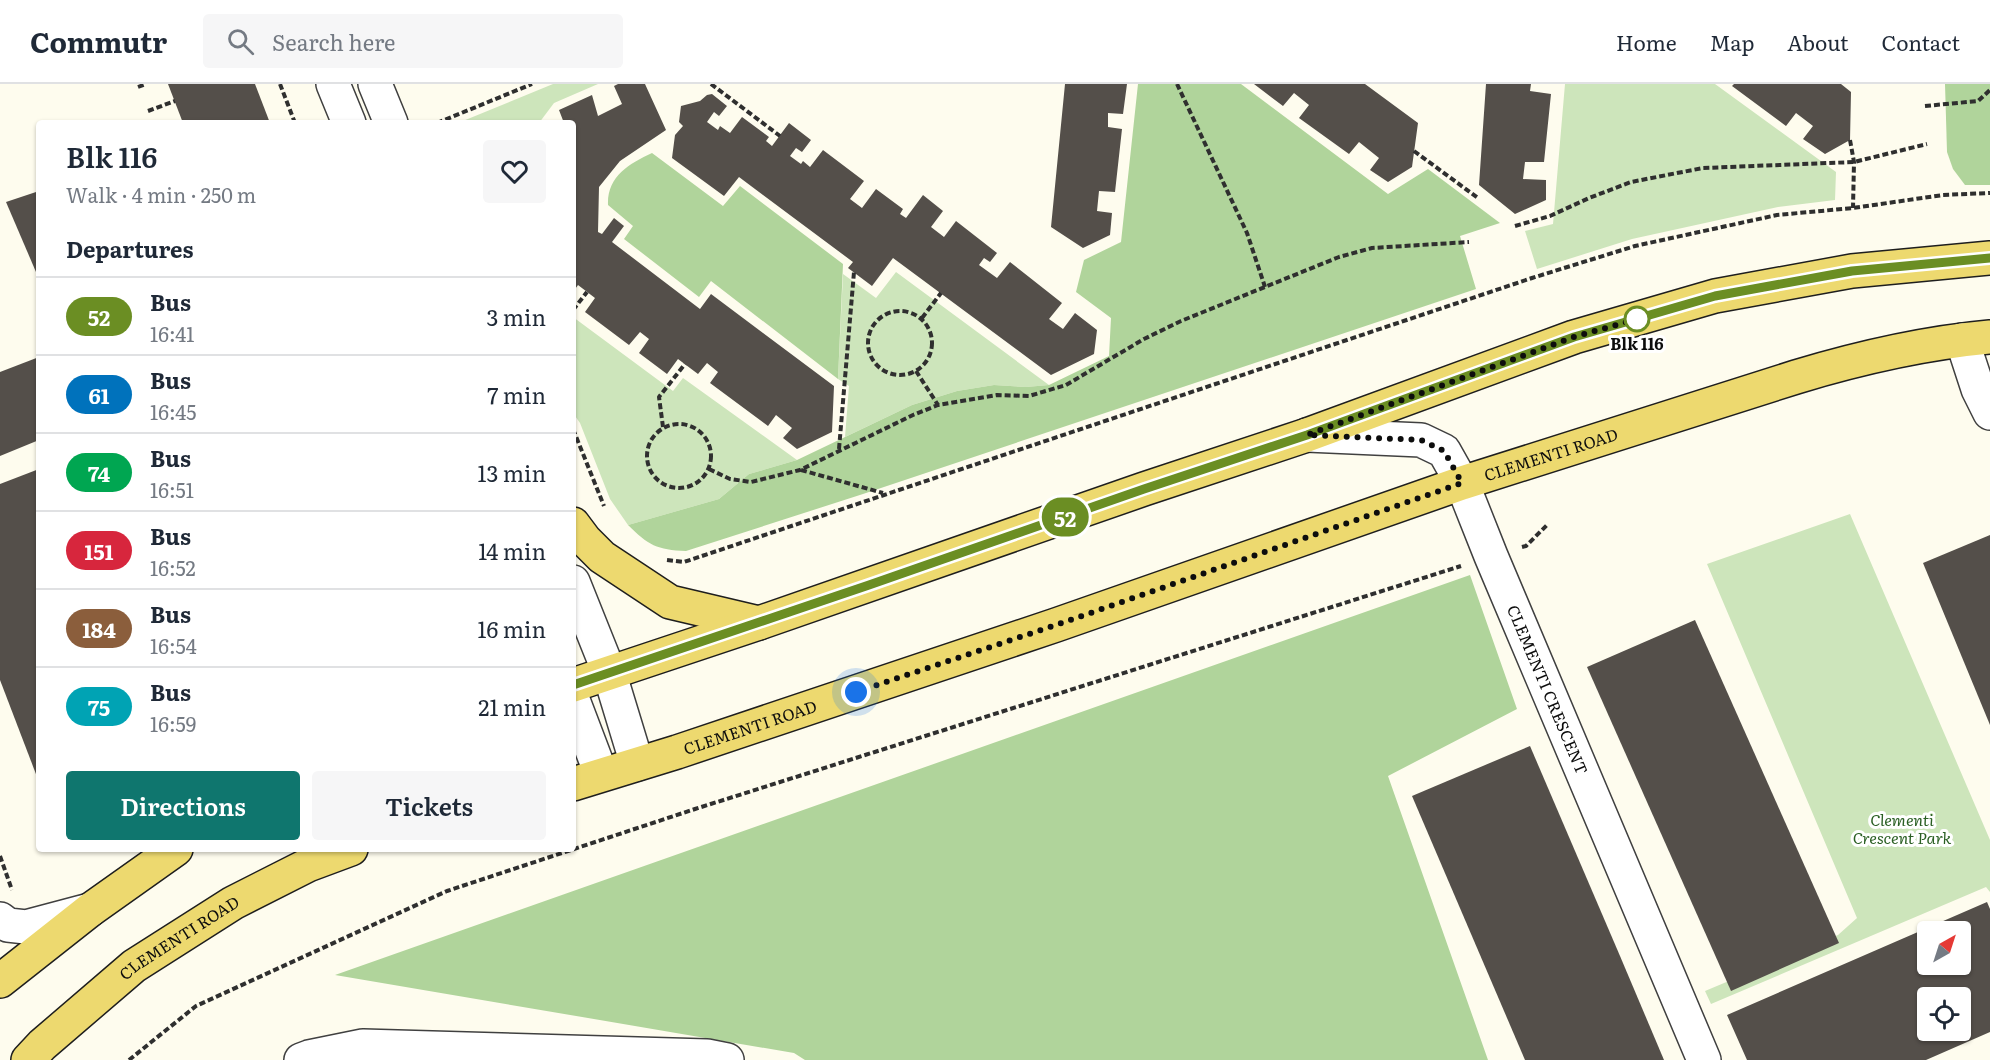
<!DOCTYPE html>
<meta charset="utf-8">
<style>
body{margin:0;font-family:Literata,serif;background:#f6f6f7;color:#1f2937;height:100vh;display:flex;flex-direction:column;font-size:22px;white-space:nowrap}
*{box-sizing:border-box;margin:0}
p{font-size:20px;color:#747a83}
.icon{flex:none;width:33px;height:33px;fill:none;stroke:currentColor;stroke-width:2;stroke-linecap:round;stroke-linejoin:round}
.map{position:relative;flex:1;overflow:hidden}
.side{position:absolute;left:36px;top:36px;width:540px;height:732px;display:flex;flex-direction:column;background:#fff;border-radius:6px;box-shadow:0 2px 4px #0004}
.side>*{flex:none}
.badge{padding:0 12px;border-radius:20px;font-size:21px;line-height:39px}
.needle{width:39px;rotate:39deg}
.buttons{position:absolute;left:1917px;top:837px;display:grid;gap:12px}
.buttons a{display:grid;place-items:center;width:54px;height:54px;border-radius:6px;background:#fff;box-shadow:0 2px 4px #0004;font-size:30px}
.you{position:absolute;width:30px;height:30px;margin:-15px;border:4px solid #fff;border-radius:50%;background:#1a73e8;box-shadow:0 0 0 9px #1a73e833}
.map>.badge{position:absolute;translate:-50% -50%;box-shadow:0 0 0 3px #fff}
h2{padding:0 30px;font-size:22px;line-height:54px}
.round{display:grid;place-items:center;flex:none;width:63px;height:63px;border-radius:6px;background:#f6f6f7}
.head{display:flex;align-items:center;justify-content:space-between;height:102px;padding:0 30px}
h1{font-size:28px;font-weight:600;line-height:45px}
.action{display:flex;gap:12px;margin-top:auto;padding:12px 30px}
.action a{flex:1;height:69px;border-radius:6px;background:#0f766e;color:#fff;font-size:24px;font-weight:600;line-height:69px;text-align:center}
.action a+a{background:#f6f6f7;color:#1f2937}
ul{padding:0;list-style:none}
li{display:flex;align-items:center;gap:18px;height:78px;padding:0 30px;border-top:2px solid #e0e1e3}
li div{flex:1}
li b{display:block;font-size:22px}
li em{font-style:normal}
li .badge{min-width:66px;font-weight:700;text-align:center}
header{display:flex;align-items:center;gap:36px;box-sizing:border-box;height:84px;padding:0 30px;background:#fff;border-bottom:2px solid #e0e1e3}
header strong{font-size:28px}
nav{display:flex;gap:33px;margin-inline-start:auto;font-size:21px}
.search{width:420px;height:54px;background:#f6f6f7;display:flex;align-items:center;gap:15px;box-sizing:border-box;padding:0 21px;border-radius:6px;color:#747a83;font-size:22px}
.map>svg:first-child{display:block}
.green{fill:#cde5bb}
.forest{fill:#b0d49b}
.building{fill:#544f4a;fill-rule:evenodd}
.lines{fill:none;stroke-linecap:round;stroke-linejoin:round}
.minor-casing{stroke:#404040;stroke-width:36}
.major-casing{stroke:#1e1e1e;stroke-width:36}
.path{stroke:#2f2f2f;stroke-width:4;stroke-dasharray:6 3;stroke-linecap:butt}
.minor{stroke:#fff;stroke-width:33}
.major{stroke:#edd96f;stroke-width:33}
.line-casing{stroke:#fff;stroke-width:14}
.line{stroke:#6b8e23;stroke-width:9}
.walk{stroke:#0d0d0d;stroke-width:6;stroke-dasharray:0 10.8}
.stop-dot{fill:#fff;stroke:#6b8e23;stroke-width:3}
.labels{text-anchor:middle;stroke-width:6;stroke-linejoin:round;paint-order:stroke}
.stop-label{font-size:16px;font-weight:bold;fill:#0d0d0d;stroke:#fff}
.street-label{font-size:16px;fill:#0d0d0d;stroke:#fff}
.park-label{font-size:16px;font-style:italic;fill:#2a5f23;stroke:#fff}
</style>
<header>
<strong>Commutr</strong>
<div class="search"><svg class="icon" aria-label="search" viewBox="0 0 24 24"><circle cx="10" cy="10" r="6"/><path d="M15 15l6 6"/></svg>Search here</div>
<nav><a>Home</a><a>Map</a><a>About</a><a>Contact</a></nav>
</header>
<div class="map">
<svg width="1990" height="976" viewBox="0 0 1990 976">
<rect width="100%" height="100%" fill="#fefcee"/>
<g class="green">
<path d="M553 0H598L554 19 539 39H458Z"/>
<path d="M1565 0H1715L1836 88 1835 116 1778 123 1632 155 1537 185 1525 147 1553 140Z"/>
<path d="M896 188 1049 301 1026 303 994 301 957 307 912 321 845 353 849 302 838 295 843 190 876 214Z"/>
<path d="M573 233 673 307 683 294 797 376 749 390 719 415 628 441 610 415 580 339 573 329Z"/>
<path d="M1850 430 1990 756V808L1986 803 1711 920 1705 907 1838 851 1857 834 1707 480Z"/>
</g>
<g class="forest">
<path d="M1138 0H1241L1388 110 1428 85 1500 139 1460 152 1476 205 863 410 686 467C657 466 648 461 628 441L719 415 749 390 797 376 912 321 957 307 994 301 1026 303 1049 301 1109 272 1111 234 1076 208 1084 176 1121 158Z"/>
<path d="M1945 0H1990V101H1965L1953 85 1947 68Z"/>
<path d="M652 69 723 122 740 102 843 180 838 295 711 197 699 213 624 155 633 142 608 121C607 92 629 80 652 69Z"/>
<path d="M1470 491 1517 625 1388 692 1488 976H805L794 969 335 891Z"/>
</g>
<g class="building">
<path d="M168 0H255L270 39H183Z"/>
<path d="M618 0H645L666 46 620 77 599 103 598 148 602 150 614 134 624 142 612 158 700 225 711 210 834 302 832 348 797 365 783 354 792 344 776 331 768 342 710 299 718 288 707 279 698 290 678 275 667 290 639 269 649 255 640 248 629 261 585 228 595 214 578 201 573 208V39H564L559 26 592 11 598 32 622 20 614 2Z"/>
<path d="M1065 0H1127L1123 30 1108 29V43L1122 45 1115 108 1099 107 1097 127 1112 129 1110 151 1083 164 1051 143Z"/>
<path d="M1254 0H1365L1418 39 1412 83 1388 98 1370 86 1379 74 1359 58 1349 70 1299 34 1309 21 1294 9 1283 22Z"/>
<path d="M1486 0H1531L1530 7 1551 10 1544 78H1525L1523 95 1546 96V116L1515 130 1479 101Z"/>
<path d="M1734 0H1841L1851 8 1850 56 1825 70 1803 55 1813 42 1796 29 1786 42 1732 2Z"/>
<path d="M712 10 727 22 719 32 714 28 707 38 718 46 720 42 730 49 742 33 769 53 766 57 772 62 789 39 811 56 802 68 796 64 790 72 801 80 803 77 810 83 823 66 864 97 850 115 862 124 876 105 903 125 900 130 906 134 923 111 943 127 931 143 944 153 956 137 997 169 990 178 984 174 979 181 997 194 1010 178 1062 219 1049 235 1063 245 1075 229 1097 246 1094 270 1051 291 893 174 872 202 848 184 853 178 739 93 724 112 672 74 675 51 683 42 679 38 681 22 700 17 707 11Z"/>
<path d="M39 107V195L6 118Z"/>
<path d="M39 273V356L0 372V288Z"/>
<path d="M39 385V698L0 596V400Z"/>
<path d="M1990 451V641L1923 479Z"/>
<path d="M1695 536 1839 859 1731 907 1587 583Z"/>
<path d="M1530 662 1620 872 1664 976H1525L1412 712Z"/>
<path d="M1987 818 1990 825V948L1926 976H1747L1727 931ZM1928 848H1960V880H1928ZM1928 914H1960V946H1928Z"/>
</g>
<g class="lines">
<g class="minor-casing">
<g id="minor">
<path d="M333 0 349 39"/>
<path d="M375 0 391 39"/>
<path d="M1962 256 1978 305 1990 329"/>
<path id="s1" d="M1307 351 1421 356 1444 367 1462 399 1491 472 1704 976"/>
<path d="M573 498 609 588 637 680"/>
<path d="M573 616 601 690"/>
<path d="M0 835 8 841 26 843 90 826"/>
<path d="M301 976 309 973 363 962 707 972 727 976"/>
</g>
</g>
<g class="major-casing">
<g id="major">
<path d="M573 440 585 456 602 473 670 518 759 539"/>
<path d="M573 601 759 539 1144 405 1307 351 1574 253 1715 212 1852 187 1990 174"/>
<path id="s2" d="M573 700 677 668 1056 541 1462 399 1796 293C1859 274 1924 259 1990 253"/>
<path d="M0 897 90 826 176 765"/>
<path id="s3" d="M28 976 42 961 134 882 233 819 308 781 351 765"/>
</g>
</g>
<g class="path">
<path d="M280 0 295 39"/>
<path d="M711 0 780 52"/>
<path d="M1177 0 1247 149 1265 203"/>
<path d="M138 3 146 0"/>
<path d="M1925 22 1978 17 1990 6"/>
<path d="M148 27 175 17"/>
<path d="M437 39 532 0"/>
<path d="M1850 56 1854 78 1853 124"/>
<path d="M1414 67 1478 114"/>
<path d="M1515 142 1550 132 1589 114 1631 98 1703 84 1854 78 1927 60"/>
<path d="M573 226 587 208"/>
<circle cx="900" cy="259" r="32"/>
<path d="M922 234 941 209"/>
<path d="M916 287 938 321"/>
<circle cx="679" cy="372" r="32"/>
<path d="M663 343 659 313 685 280"/>
<path d="M573 345 604 422"/>
<path d="M839 365 854 188"/>
<path d="M709 385 730 395 751 398 800 386 913 331 938 321 997 311 1029 312 1066 301 1144 255 1181 237 1339 173 1372 164 1469 158"/>
<path d="M801 386 883 409"/>
<path d="M1522 463 1526 462 1548 440"/>
<path d="M667 476 684 478 1532 194 1635 162 1777 131 1853 124 1943 111 1990 109"/>
<path d="M0 772 12 806"/>
<path d="M129 976 196 922 447 807 695 725 1461 482"/>
</g>
<use href="#minor" class="minor"/>
<use href="#major" class="major"/>
</g>
<g class="lines">
<g class="line-casing">
<path id="line" d="M573 601 869 501 1144 405 1307 351 1574 253 1715 212 1852 187 1990 174"/>
</g>
<use href="#line" class="line"/>
<path class="walk" d="M856 608 1056 541 1462 399 1444 367 1421 356 1307 351 1574 253 1637 235"/>
</g>
<circle class="stop-dot" cx="1637" cy="235" r="12"/>
<g class="labels">
<g class="stop-label">
<text x="1637" y="266">Blk 116</text>
</g>
<g class="street-label">
<text dy="6" stroke="none"><textPath href="#s2" startOffset="1032">CLEMENTI ROAD</textPath></text>
<text dy="6" stroke="none"><textPath href="#s1" startOffset="400">CLEMENTI CRESCENT</textPath></text>
<text dy="6" stroke="none"><textPath href="#s2" startOffset="186">CLEMENTI ROAD</textPath></text>
<text dy="6" stroke="none"><textPath href="#s3" startOffset="195">CLEMENTI ROAD</textPath></text>
</g>
<g class="park-label">
<text x="1902" y="742">Clementi<tspan x="1902" dy="18">Crescent Park</tspan></text>
</g>
</g>
</svg>
<div class="buttons">
<a><svg class="needle" viewBox="-14 -14 28 28"><path d="M0-13l5 13h-10z" fill="#e53935"/><path d="M0 13l5-13h-10z" fill="#747a83"/></svg></a>
<a><svg class="icon" aria-label="locate" viewBox="0 0 24 24"><circle cx="12" cy="12" r="6"/><path d="M12 2v4M12 18v4M2 12h4M18 12h4"/></svg></a>
</div>
<div class="you" style="left:856px;top:608px"></div>
<b class="badge" style="left:1065px;top:433px;background:#6b8e23;color:#fff">52</b>
<section class="side">
<div class="head"><div><h1>Blk 116</h1><p>Walk · 4 min · 250 m</p></div><a class="round"><svg class="icon" aria-label="heart" viewBox="0 0 24 24"><path d="M12 20l-8-8c-3-5 5-10 8-4 3-6 11-1 8 4z"/></svg></a></div>
<h2>Departures</h2>
<ul>
<li><span class="badge" style="background:#6b8e23;color:#fff">52</span><div><b>Bus</b><p>16:41</p></div><em>3 min</em></li>
<li><span class="badge" style="background:#0072bc;color:#fff">61</span><div><b>Bus</b><p>16:45</p></div><em>7 min</em></li>
<li><span class="badge" style="background:#00a651;color:#fff">74</span><div><b>Bus</b><p>16:51</p></div><em>13 min</em></li>
<li><span class="badge" style="background:#d7263d;color:#fff">151</span><div><b>Bus</b><p>16:52</p></div><em>14 min</em></li>
<li><span class="badge" style="background:#8b5e3c;color:#fff">184</span><div><b>Bus</b><p>16:54</p></div><em>16 min</em></li>
<li><span class="badge" style="background:#00a3b4;color:#fff">75</span><div><b>Bus</b><p>16:59</p></div><em>21 min</em></li>
</ul>
<div class="action"><a>Directions</a><a>Tickets</a></div>
</section>
</div>
